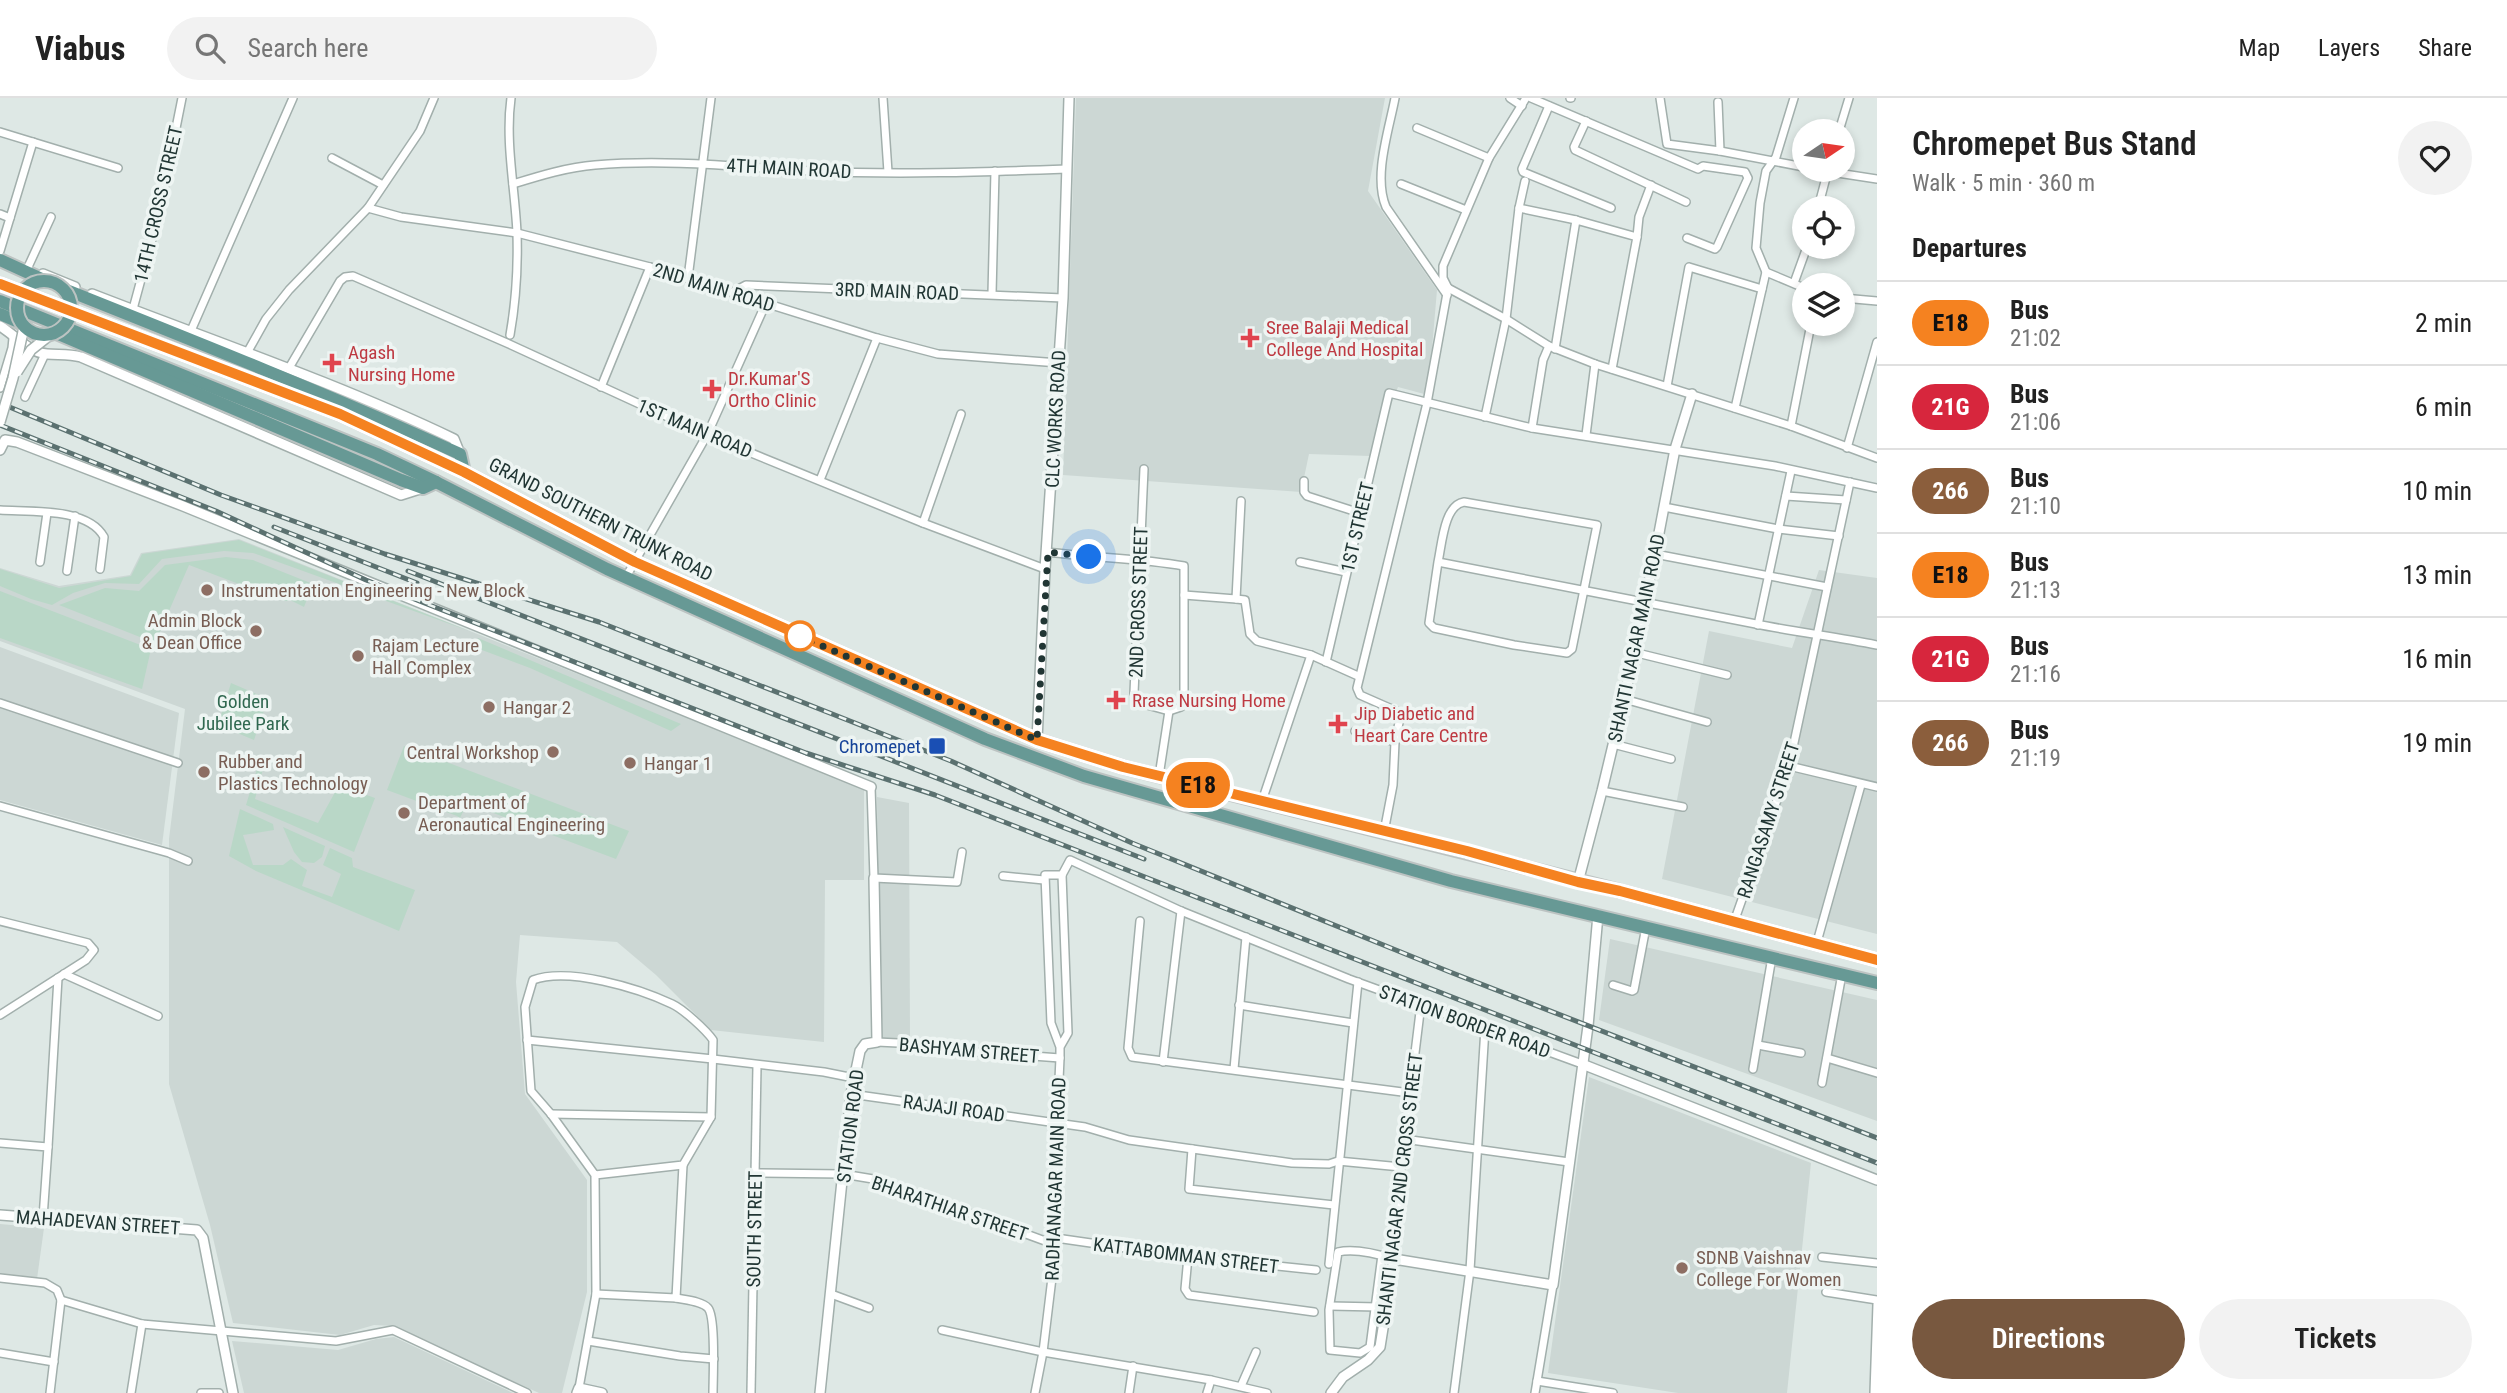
<!DOCTYPE html>
<meta charset="utf-8">
<style>
body{margin:0;font-family:"Roboto Condensed",sans-serif;background:#f2f2f2;color:#222;height:100vh;display:flex;flex-direction:column;font-size:26px;white-space:nowrap}
*{box-sizing:border-box;margin:0}
p{font-size:23px;color:#767676}
.icon{flex:none;width:38px;height:38px;fill:none;stroke:currentColor;stroke-width:2;stroke-linecap:round;stroke-linejoin:round}
.map{position:relative;flex:1;overflow:hidden}
.side{display:flex;flex-direction:column;background:#fff;width:630px}
.side>*{flex:none}
.badge{padding:0 14px;border-radius:23px;font-size:24px;line-height:46px}
.needle{width:46px;rotate:77deg}
.fabs{position:absolute;left:1792px;top:21px;display:grid;gap:14px}
.fabs a{display:grid;place-items:center;width:63px;height:63px;border-radius:50%;background:#fff;box-shadow:0 4px 10px #0003;font-size:35px}
.you{position:absolute;width:35px;height:35px;margin:-18px;border:5px solid #fff;border-radius:50%;background:#1a73e8;box-shadow:0 0 0 10px #1a73e833}
.map>.badge{position:absolute;translate:-50% -50%;box-shadow:0 0 0 4px #fff}
h2{padding:0 35px;font-size:26px;line-height:63px}
.round{display:grid;place-items:center;flex:none;width:74px;height:74px;border-radius:37px;background:#f2f2f2}
.summary{display:flex;align-items:center;justify-content:space-between;height:119px;padding:0 35px}
h1{font-size:33px;font-weight:600;line-height:52px}
.action{display:flex;gap:14px;margin-top:auto;padding:14px 35px}
.action a{flex:1;height:80px;border-radius:42px;background:#78583f;color:#fff;font-size:28px;font-weight:600;line-height:80px;text-align:center}
.action a+a{background:#f2f2f2;color:#222}
ul{padding:0;list-style:none}
li{display:flex;align-items:center;gap:21px;height:84px;padding:0 35px;border-top:2px solid #e0e0e0}
li div{flex:1}
li b{display:block;font-size:26px}
li em{font-style:normal}
li .badge{min-width:77px;font-weight:700;text-align:center}
header{display:flex;align-items:center;gap:42px;box-sizing:border-box;height:98px;padding:0 35px;background:#fff;border-bottom:2px solid #e0e0e0}
header strong{font-size:33px}
nav{display:flex;gap:38px;margin-inline-start:auto;font-size:24px}
.search{width:490px;height:63px;background:#f2f2f2;display:flex;align-items:center;gap:18px;box-sizing:border-box;padding:0 24px;border-radius:38px;color:#767676;font-size:26px}
main{display:flex;flex:1;min-height:0}
.map>svg:first-child{display:block}
.built{fill:#ccd7d4}
.green{fill:#b9d7c7}
.lines{fill:none;stroke-linecap:round;stroke-linejoin:round}
.minor-casing{stroke:#a2afac;stroke-width:10}
.tertiary-casing{stroke:#a2afac;stroke-width:12}
.primary-casing{stroke:#bcc3c2;stroke-width:16}
.minor{stroke:#fff;stroke-width:7}
.tertiary{stroke:#fff;stroke-width:9}
.primary{stroke:#679995;stroke-width:12}
.rail-casing{stroke:#5b7170;stroke-width:5}
.rail{stroke:#eef5f3;stroke-width:2.5;stroke-dasharray:8;stroke-linecap:butt}
.tertiary-bridge-casing{stroke:#a2afac;stroke-width:12;stroke-linecap:butt}
.primary-bridge-casing{stroke:#bcc3c2;stroke-width:16;stroke-linecap:butt}
.tertiary-bridge{stroke:#fff;stroke-width:9}
.primary-bridge{stroke:#679995;stroke-width:12}
.line-casing{stroke:#fff;stroke-width:16}
.line{stroke:#f58220;stroke-width:10}
.walk{stroke:#213634;stroke-width:7;stroke-dasharray:0 12.6}
.health-dot{fill:#e0444e;stroke:#eef5f3;stroke-width:2.5}
.education-dot{fill:#8d6e63;stroke:#eef5f3;stroke-width:2.5}
.stop-dot{fill:#fff;stroke:#f58220;stroke-width:3.5}
.transit-dot{fill:#1a4fb4;stroke:#eef5f3;stroke-width:2.5}
.labels{text-anchor:middle;stroke-width:7;stroke-linejoin:round;paint-order:stroke}
.street-label{font-size:19px;fill:#213634;stroke:#eef5f3}
.health-label{font-size:19px;fill:#be3a42;stroke:#eef5f3;text-anchor:start}
.education-label{font-size:19px;fill:#785e54;stroke:#eef5f3;text-anchor:start}
.park-label{font-size:19px;fill:#306850;stroke:#eef5f3}
.transit-label{font-size:19px;fill:#164399;stroke:#eef5f3;text-anchor:end}
</style>
<header>
<strong>Viabus</strong>
<div class="search"><svg class="icon" aria-label="search" viewBox="0 0 24 24"><circle cx="10" cy="10" r="6"/><path d="M15 15l6 6"/></svg>Search here</div>
<nav><a>Map</a><a>Layers</a><a>Share</a></nav>
</header>
<main>
<div class="map">
<svg width="1877" height="1295" viewBox="0 0 1877 1295">
<rect width="100%" height="100%" fill="#dee8e5"/>
<g class="built">
<path d="M1076 0H1385L1368 93 1437 192 1428 297 1398 289 1370 358 1309 356 1301 394 1063 377Z"/>
<path d="M239 441 864 690V782H825L824 944 711 932 656 877 617 844 520 837 516 884 525 996 587 1082V1194L562 1295H539L393 1228 374 1227 340 1237 233 1225 210 1127 169 986V741L185 611 0 543V470L59 488 130 477 141 455Z"/>
<path d="M1819 472 1877 480V836L1662 781 1709 533 1792 550Z"/>
<path d="M0 549 179 615 162 747 0 702Z"/>
<path d="M877 699 909 705 910 940 879 942Z"/>
<path d="M1610 841 1877 902V1023L1599 922Z"/>
<path d="M1589 979 1811 1065 1787 1295H1678L1548 1275Z"/>
<path d="M0 1126 44 1130 37 1181 0 1177Z"/>
<path d="M394 1239 513 1295H244L232 1243 338 1252 376 1241Z"/>
</g>
<g class="green">
<path d="M239 442 472 534 253 455 224 453 162 461 139 486 105 485 73 495 52 507 31 501 0 488V471L59 490 131 478 142 456Z"/>
<path d="M226 459 253 462 313 486 304 509 290 502 286 503 276 500 189 467 155 545 59 507 105 490 139 493 165 467Z"/>
<path d="M0 493 151 551 142 591 0 540Z"/>
<path d="M478 540 681 626 671 633 530 570 474 549Z"/>
<path d="M231 585 268 601 254 642 218 627Z"/>
<path d="M404 648 629 733 616 761 467 705 460 720 457 718 387 692Z"/>
<path d="M261 658 266 660 255 701 318 725 339 687 375 700 354 754 246 707Z"/>
<path d="M240 711 273 726 274 732 243 737 253 767H283L291 761 307 772 302 788 332 799 341 776 323 767 330 750 352 760 353 769 415 792 399 833 256 773 229 758Z"/>
<path d="M283 729 325 748 322 759 314 765 302 764 294 754Z"/>
</g>
<g class="lines">
<g class="minor-casing">
<g id="minor">
<path d="M883 0 888 74"/>
<path d="M1395 0C1389 32 1373 78 1386 109L1447 197"/>
<path d="M1510 0 1522 8"/>
<path d="M1526 0 1489 60 1443 168V180L1448 190 1506 221 1549 248 1595 266 1791 328 1877 360"/>
<path d="M1531 0 1698 71 1703 68 1745 74 1748 80 1717 149 1715 151 1687 140"/>
<path d="M1570 0H1571"/>
<path d="M1660 0 1667 46 1720 53 1804 69"/>
<path d="M1794 0 1776 59 1766 73 1760 105 1756 150 1766 174 1804 190"/>
<path d="M1718 4 1720 53"/>
<path d="M1549 8 1522 71 1523 74 1611 110"/>
<path d="M1586 23 1574 49 1575 52 1686 104"/>
<path d="M1417 30 1489 60"/>
<path d="M1839 33 1849 0"/>
<path d="M0 34 118 70"/>
<path d="M332 60 383 87"/>
<path d="M1818 72 1877 81"/>
<path d="M513 86C539 78 568 69 595 67 668 61 740 69 812 73 897 77 982 74 1067 71"/>
<path d="M1401 86 1466 112"/>
<path d="M368 110 401 119 517 135 650 169 877 240 938 256 1059 265"/>
<path d="M1519 110 1576 122"/>
<path d="M1818 110 1828 72"/>
<path d="M0 116 10 120"/>
<path d="M1637 139 1639 119 1651 87"/>
<path d="M0 153 33 44"/>
<path d="M28 169 51 119"/>
<path d="M688 180 711 0"/>
<path d="M1794 185 1807 149"/>
<path d="M733 194 746 187 1063 200"/>
<path d="M992 196 995 73"/>
<path d="M1843 200 1877 203"/>
<path d="M133 211 159 115 182 0"/>
<path d="M190 235 293 0"/>
<path d="M510 237C516 203 518 169 517 135 515 90 505 44 511 0"/>
<path d="M1555 251 1576 122 1637 139 1612 271"/>
<path d="M247 255 266 221 289 192 368 110 420 33 434 0"/>
<path d="M289 270 340 183 345 179 353 178 509 246 707 337 923 425 1045 471"/>
<path d="M1667 288 1689 169 1762 191"/>
<path d="M601 289 650 169"/>
<path d="M0 290 12 250 13 240"/>
<path d="M25 299 45 256"/>
<path d="M1735 310 1766 174"/>
<path d="M1485 319 1506 221 1519 110 1525 83"/>
<path d="M1791 328 1811 226"/>
<path d="M1532 330 1543 262 1549 248"/>
<path d="M1586 337 1595 266"/>
<path d="M1847 350 1877 244"/>
<path d="M1144 371 1134 595 1140 605 1169 613"/>
<path d="M820 382 877 240"/>
<path d="M1304 383V394L1307 398 1360 415"/>
<path d="M1786 398 1846 402"/>
<path d="M1664 409 1778 431 1839 438"/>
<path d="M0 412C29 414 88 409 104 439L100 471"/>
<path d="M923 425 961 316"/>
<path d="M1048 454C1093 460 1139 460 1184 468V603L1181 609 1169 613"/>
<path d="M1655 456 1827 489"/>
<path d="M40 464 47 415"/>
<path d="M1300 464 1346 474"/>
<path d="M1438 464 1429 525 1434 530 1514 547 1567 555 1572 551 1597 427 1464 404C1444 407 1442 446 1438 464 1544 484 1650 506 1756 526 1796 534 1837 539 1877 547"/>
<path d="M67 473 75 418"/>
<path d="M626 479 707 337 766 205"/>
<path d="M1184 497 1236 501 1241 403"/>
<path d="M1236 501 1245 502 1250 536 1257 543 1311 557 1358 578"/>
<path d="M1758 527 1791 373"/>
<path d="M1633 554 1727 577"/>
<path d="M1326 564 1389 295 1532 330 1775 368 1877 390"/>
<path d="M1624 601 1707 624"/>
<path d="M0 605 178 665"/>
<path d="M1355 633 1395 644"/>
<path d="M1613 646 1671 661"/>
<path d="M1789 668 1877 689"/>
<path d="M1159 678 1169 613"/>
<path d="M871 689 874 780 957 784 962 754"/>
<path d="M1602 693 1683 709"/>
<path d="M1262 703 1311 557"/>
<path d="M0 708 169 755 188 763"/>
<path d="M1384 734 1393 687 1395 644 1401 615 1360 597 1357 590 1427 305 1448 190"/>
<path d="M1062 777 1070 762 1181 813 1349 881 1582 966"/>
<path d="M1003 778 1044 782"/>
<path d="M0 823 88 845 94 852 86 862 0 917"/>
<path d="M1140 823 1128 950 1132 959 1410 995"/>
<path d="M1734 824 1789 668 1850 384"/>
<path d="M1817 844 1861 687"/>
<path d="M64 876 158 918"/>
<path d="M1613 887 1632 893 1634 892 1646 829"/>
<path d="M1239 907 1353 925"/>
<path d="M527 942 713 961 824 974 854 980"/>
<path d="M877 944 919 946 949 952 1060 960"/>
<path d="M1758 947 1801 955"/>
<path d="M1827 960 1877 975"/>
<path d="M1163 964 1181 813"/>
<path d="M1234 971 1246 839"/>
<path d="M1753 971 1772 859"/>
<path d="M1822 985 1842 876"/>
<path d="M851 996 1085 1029 1129 1042 1292 1065 1329 1066 1338 1063 1401 1069"/>
<path d="M551 1016 711 1019"/>
<path d="M1404 1041 1569 1064"/>
<path d="M0 1045 48 1049 43 1120"/>
<path d="M48 1049 58 880"/>
<path d="M1192 1051 1189 1091 1334 1107"/>
<path d="M754 1075 843 1076 879 1082 1056 1147"/>
<path d="M1056 1140 1188 1159 1316 1172"/>
<path d="M1382 1157 1370 1249 1360 1255 1330 1252 1329 1212 1338 1154C1354 1150 1378 1156 1394 1161L1401 1069 1421 906"/>
<path d="M1188 1159 1185 1191 1189 1197 1314 1214"/>
<path d="M1822 1159 1877 1165"/>
<path d="M1329 1166 1358 884"/>
<path d="M0 1180 45 1185 57 1192 61 1202 50 1295"/>
<path d="M1826 1194 1877 1202"/>
<path d="M596 1196 676 1200 683 1067"/>
<path d="M831 1196 869 1210"/>
<path d="M676 1200C685 1202 702 1203 708 1210 716 1219 713 1281 713 1295"/>
<path d="M61 1202 142 1226 336 1243 393 1232 527 1295"/>
<path d="M1330 1208 1378 1209"/>
<path d="M942 1232 1043 1254 1211 1282 1267 1295"/>
<path d="M588 1243 680 1258 714 1261"/>
<path d="M0 1255 54 1264"/>
<path d="M1537 1283 1613 1295"/>
<path d="M1241 1288 1256 1254"/>
<path d="M579 1290 596 1196 595 1077 551 1016 531 993 525 909 533 882C569 869 638 890 672 906 683 911 706 932 713 942L711 1019 683 1067 595 1077"/>
<path d="M131 1295 142 1226"/>
<path d="M201 1295H219"/>
<path d="M751 1295 757 968"/>
<path d="M1035 1295 1043 1254 1056 1147 1057 1025 1060 960V949L1051 925 1045 777H1062L1068 935 1060 949"/>
<path d="M1129 1295 1133 1268"/>
<path d="M1207 1295 1211 1282"/>
<path d="M1454 1295 1470 1172 1485 930"/>
<path d="M1535 1295 1553 1187"/>
<path d="M1874 1295 1877 1206"/>
</g>
</g>
<g class="tertiary-casing">
<g id="tertiary">
<path d="M43 176 75 189"/>
<path d="M92 196C213 243 337 285 454 341L460 356"/>
<path d="M0 228C15 237 28 254 47 256 59 257 69 256 81 259L401 397 423 390"/>
<path d="M0 352 5 342 17 344 183 408 871 689"/>
<path d="M1037 642 1045 471 1063 200 1069 0"/>
<path d="M1578 784 1602 693 1624 601 1655 456 1675 351 1692 296"/>
<path d="M1582 966 1877 1082"/>
<path d="M0 1117 197 1132 203 1140 233 1295"/>
<path d="M577 1295 579 1290 602 1295"/>
<path d="M820 1295 851 996 860 953 865 946 877 944 874 780"/>
<path d="M1331 1295 1343 1279 1368 1262 1380 1249 1394 1161 1553 1187 1588 928 1598 817"/>
</g>
</g>
<g class="primary-casing">
<g id="primary">
<path d="M0 162 46 183"/>
<path d="M0 186 340 316 464 374 635 464 1037 642 1123 669 1620 793 1877 862"/>
<path d="M64 191C197 244 330 297 460 356L464 374"/>
<path d="M0 203 377 356 436 384 607 471 985 641 1084 678 1451 783 1877 885"/>
<path d="M0 216 21 225"/>
<path d="M56 235 401 382 423 390 436 384"/>
</g>
</g>
<use href="#minor" class="minor"/>
<use href="#tertiary" class="tertiary"/>
<use href="#primary" class="primary"/>
<g class="rail-casing">
<g id="rail">
<path d="M0 305 221 397 385 456 599 524 850 623 951 663 1132 745 1450 874 1877 1040"/>
<path d="M0 327 216 413 366 482 806 655 935 697 1877 1065"/>
<path d="M274 429 417 485"/>
<path d="M408 473 1144 761"/>
</g>
</g>
<use href="#rail" class="rail"/>
<g class="tertiary-bridge-casing">
<g id="tertiary-bridge">
<path d="M17 274 31 252 50 237"/>
<path d="M0 324 13 280 24 229"/>
</g>
</g>
<g class="primary-bridge-casing">
<circle id="primary-bridge" cx="44" cy="210" r="27"/>
</g>
<use href="#tertiary-bridge" class="tertiary-bridge"/>
<use href="#primary-bridge" class="primary-bridge"/>
</g>
<g class="lines">
<g class="line-casing">
<path id="line" d="M0 186 340 316 464 374 635 464 1037 642 1123 669 1467 753 1578 784 1620 793 1877 862"/>
</g>
<use href="#line" class="line"/>
<path class="walk" d="M800 538 1037 642 1048 454 1089 459"/>
</g>
<g class="health-dot">
<path d="M1246.5 229.5h7v7h7v7h-7v7h-7v-7h-7v-7h7z"/>
<path d="M328.5 254.5h7v7h7v7h-7v7h-7v-7h-7v-7h7z"/>
<path d="M708.5 280.5h7v7h7v7h-7v7h-7v-7h-7v-7h7z"/>
<path d="M1112.5 591.5h7v7h7v7h-7v7h-7v-7h-7v-7h7z"/>
<path d="M1334.5 615.5h7v7h7v7h-7v7h-7v-7h-7v-7h7z"/>
</g>
<g class="education-dot">
<circle cx="207" cy="492" r="7"/>
<circle cx="256" cy="533" r="7"/>
<circle cx="358" cy="558" r="7"/>
<circle cx="489" cy="609" r="7"/>
<circle cx="553" cy="654" r="7"/>
<circle cx="630" cy="665" r="7"/>
<circle cx="204" cy="674" r="7"/>
<circle cx="404" cy="715" r="7"/>
<circle cx="1682" cy="1170" r="7"/>
</g>
<circle class="stop-dot" cx="800" cy="538" r="14"/>
<rect class="transit-dot" x="928" y="639" width="18" height="18" rx="3.5"/>
<g class="labels">
<g class="street-label">
<text transform="translate(789 70) rotate(3)" y="7">4TH MAIN ROAD</text>
<text transform="translate(158 106) rotate(-77)" y="7">14TH CROSS STREET</text>
<text transform="translate(714 189) rotate(17)" y="7">2ND MAIN ROAD</text>
<text transform="translate(897 193) rotate(2)" y="7">3RD MAIN ROAD</text>
<text transform="translate(1055 321) rotate(-87)" y="7">CLC WORKS ROAD</text>
<text transform="translate(695 330) rotate(23)" y="7">1ST MAIN ROAD</text>
<text transform="translate(601 421) rotate(27)" y="7">GRAND SOUTHERN TRUNK ROAD</text>
<text transform="translate(1357 429) rotate(-77)" y="7">1ST STREET</text>
<text transform="translate(1138 504) rotate(-88)" y="7">2ND CROSS STREET</text>
<text transform="translate(1636 540) rotate(-78)" y="7">SHANTI NAGAR MAIN ROAD</text>
<text transform="translate(1768 722) rotate(-72)" y="7">RANGASAMY STREET</text>
<text transform="translate(1465 923) rotate(20)" y="7">STATION BORDER ROAD</text>
<text transform="translate(969 952) rotate(5)" y="7">BASHYAM STREET</text>
<text transform="translate(954 1010) rotate(8)" y="7">RAJAJI ROAD</text>
<text transform="translate(850 1028) rotate(-83)" y="7">STATION ROAD</text>
<text transform="translate(1055 1081) rotate(-88)" y="7">RADHANAGAR MAIN ROAD</text>
<text transform="translate(1399 1091) rotate(-83)" y="7">SHANTI NAGAR 2ND CROSS STREET</text>
<text transform="translate(950 1110) rotate(19)" y="7">BHARATHIAR STREET</text>
<text transform="translate(98 1124) rotate(4)" y="7">MAHADEVAN STREET</text>
<text transform="translate(754 1131) rotate(-89)" y="7">SOUTH STREET</text>
<text transform="translate(1186 1157) rotate(7)" y="7">KATTABOMMAN STREET</text>
</g>
<g class="health-label">
<text x="1266" y="236">Sree Balaji Medical<tspan x="1266" dy="22">College And Hospital</tspan></text>
<text x="348" y="261">Agash<tspan x="348" dy="22">Nursing Home</tspan></text>
<text x="728" y="287">Dr.Kumar'S<tspan x="728" dy="22">Ortho Clinic</tspan></text>
<text x="1132" y="609">Rrase Nursing Home</text>
<text x="1354" y="622">Jip Diabetic and<tspan x="1354" dy="22">Heart Care Centre</tspan></text>
</g>
<g class="education-label">
<text x="221" y="499">Instrumentation Engineering - New Block</text>
<text x="242" y="529" text-anchor="end">Admin Block<tspan x="242" dy="22">&amp; Dean Office</tspan></text>
<text x="372" y="554">Rajam Lecture<tspan x="372" dy="22">Hall Complex</tspan></text>
<text x="503" y="616">Hangar 2</text>
<text x="539" y="661" text-anchor="end">Central Workshop</text>
<text x="218" y="670">Rubber and<tspan x="218" dy="22">Plastics Technology</tspan></text>
<text x="644" y="672">Hangar 1</text>
<text x="418" y="711">Department of<tspan x="418" dy="22">Aeronautical Engineering</tspan></text>
<text x="1696" y="1166">SDNB Vaishnav<tspan x="1696" dy="22">College For Women</tspan></text>
</g>
<g class="park-label">
<text x="243" y="610">Golden<tspan x="243" dy="22">Jubilee Park</tspan></text>
</g>
<g class="transit-label">
<text x="921" y="655">Chromepet</text>
</g>
</g>
</svg>
<div class="fabs">
<a><svg class="needle" viewBox="-14 -14 28 28"><path d="M0-13l5 13h-10z" fill="#e53935"/><path d="M0 13l5-13h-10z" fill="#767676"/></svg></a>
<a><svg class="icon" aria-label="locate" viewBox="0 0 24 24"><circle cx="12" cy="12" r="6"/><path d="M12 2v4M12 18v4M2 12h4M18 12h4"/></svg></a>
<a><svg class="icon" aria-label="layers" viewBox="0 0 24 24"><path d="M12 4l9 5-9 5-9-5zM3 14l9 5 9-5"/></svg></a>
</div>
<div class="you" style="left:1089px;top:459px"></div>
<b class="badge" style="left:1198px;top:687px;background:#f58220;color:#111">E18</b>
</div>
<section class="side">
<div class="summary"><div><h1>Chromepet Bus Stand</h1><p>Walk · 5 min · 360 m</p></div><a class="round"><svg class="icon" aria-label="heart" viewBox="0 0 24 24"><path d="M12 20l-8-8c-3-5 5-10 8-4 3-6 11-1 8 4z"/></svg></a></div>
<h2>Departures</h2>
<ul>
<li><span class="badge" style="background:#f58220;color:#111">E18</span><div><b>Bus</b><p>21:02</p></div><em>2 min</em></li>
<li><span class="badge" style="background:#d7263d;color:#fff">21G</span><div><b>Bus</b><p>21:06</p></div><em>6 min</em></li>
<li><span class="badge" style="background:#8b5e3c;color:#fff">266</span><div><b>Bus</b><p>21:10</p></div><em>10 min</em></li>
<li><span class="badge" style="background:#f58220;color:#111">E18</span><div><b>Bus</b><p>21:13</p></div><em>13 min</em></li>
<li><span class="badge" style="background:#d7263d;color:#fff">21G</span><div><b>Bus</b><p>21:16</p></div><em>16 min</em></li>
<li><span class="badge" style="background:#8b5e3c;color:#fff">266</span><div><b>Bus</b><p>21:19</p></div><em>19 min</em></li>
</ul>
<div class="action"><a>Directions</a><a>Tickets</a></div>
</section>
</main>
